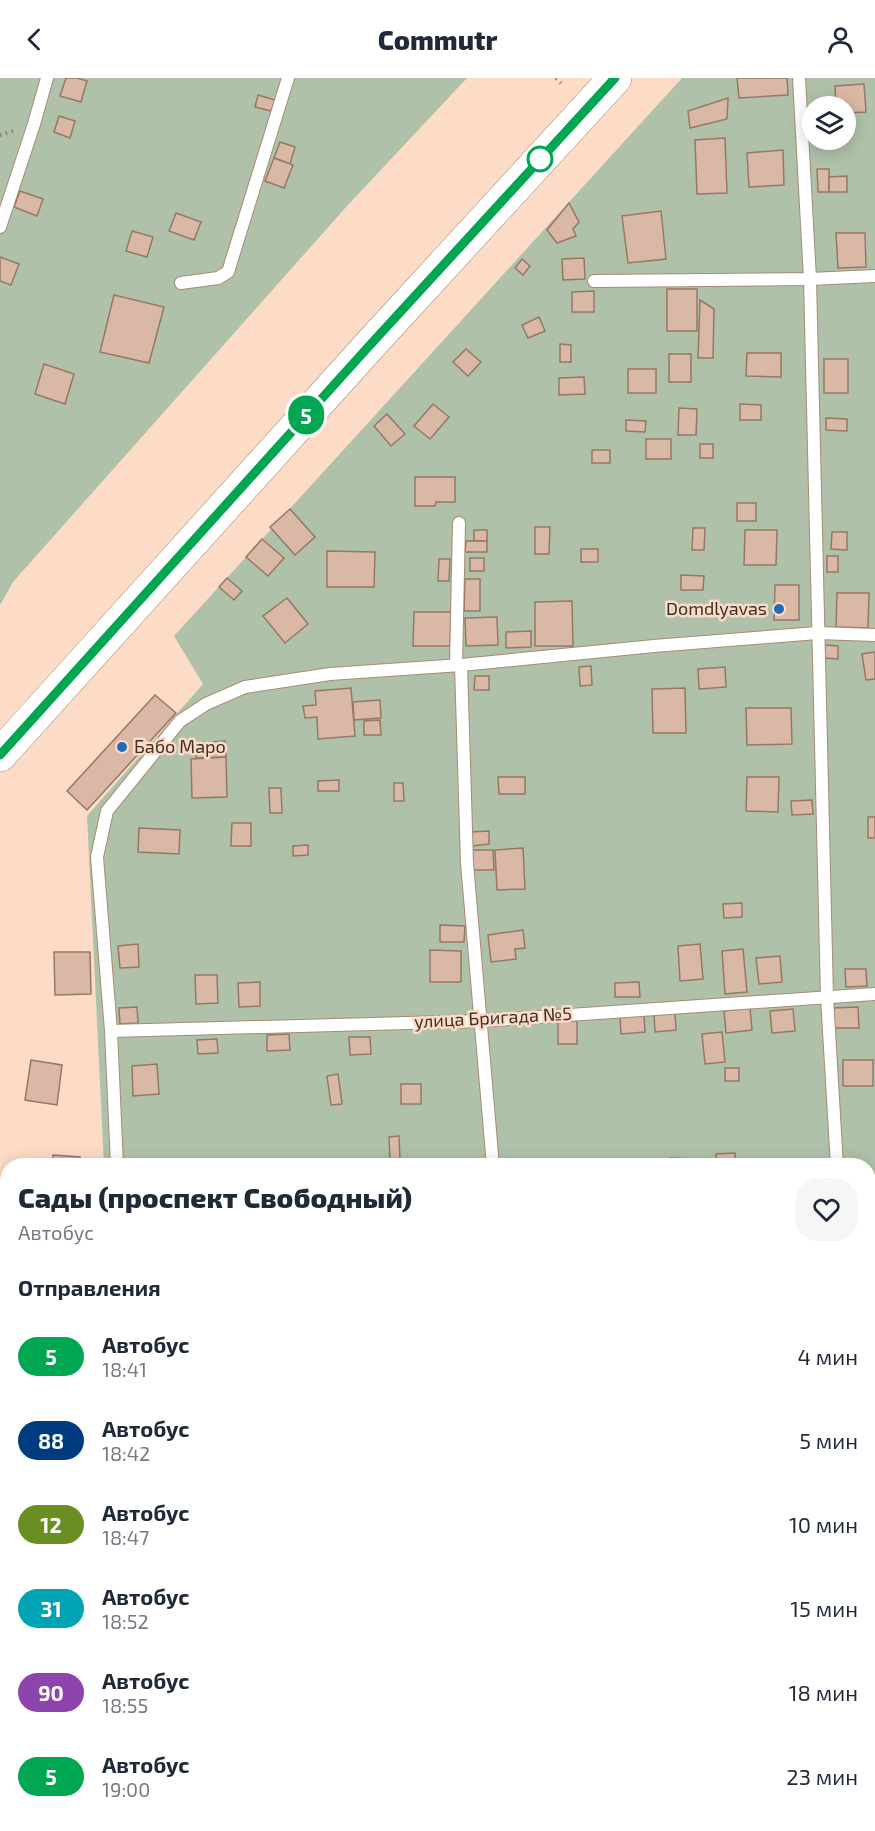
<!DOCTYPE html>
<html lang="ru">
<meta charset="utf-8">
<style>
body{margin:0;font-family:"Exo 2",sans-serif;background:#f6f6f7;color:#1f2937;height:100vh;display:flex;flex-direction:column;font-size:22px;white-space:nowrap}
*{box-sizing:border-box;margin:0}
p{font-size:20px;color:#747a83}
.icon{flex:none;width:33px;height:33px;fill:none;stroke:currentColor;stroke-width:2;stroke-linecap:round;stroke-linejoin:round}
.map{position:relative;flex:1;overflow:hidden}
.details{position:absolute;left:0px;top:1080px;width:876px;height:674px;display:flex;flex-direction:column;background:#fff;border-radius:24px 24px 0 0;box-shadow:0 3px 15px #0003}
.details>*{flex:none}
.badge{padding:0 12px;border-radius:20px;font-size:21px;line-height:39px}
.controls{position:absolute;left:802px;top:18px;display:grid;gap:12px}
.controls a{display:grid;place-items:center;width:54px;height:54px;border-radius:50%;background:#fff;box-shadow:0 3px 15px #0003;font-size:30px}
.map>.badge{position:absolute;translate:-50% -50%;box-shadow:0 0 0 3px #fff}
h2{padding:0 18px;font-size:22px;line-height:54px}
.round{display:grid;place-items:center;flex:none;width:63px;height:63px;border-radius:24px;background:#f6f6f7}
.headline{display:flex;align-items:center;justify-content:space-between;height:102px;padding:0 18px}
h1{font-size:28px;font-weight:800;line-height:45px}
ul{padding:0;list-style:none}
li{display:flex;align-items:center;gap:18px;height:84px;padding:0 18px}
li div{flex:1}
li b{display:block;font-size:22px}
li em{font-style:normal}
li .badge{min-width:66px;font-weight:700;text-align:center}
header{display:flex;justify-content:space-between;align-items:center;height:78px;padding:0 18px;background:#fff;font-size:27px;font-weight:800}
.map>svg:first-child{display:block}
.green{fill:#afc2a9;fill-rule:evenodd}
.building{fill:#d9b8a5;stroke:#967866;stroke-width:1.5}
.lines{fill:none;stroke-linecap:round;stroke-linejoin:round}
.service-casing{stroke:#a88a77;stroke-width:14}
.secondary-casing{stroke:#a88a77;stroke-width:34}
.path{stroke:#937d70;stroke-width:4;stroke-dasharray:1.5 4.5;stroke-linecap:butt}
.service{stroke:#fff;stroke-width:12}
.secondary{stroke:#fff;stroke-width:33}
.line-casing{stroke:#fff;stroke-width:14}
.line{stroke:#00a651;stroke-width:9}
.stop-dot{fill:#fff;stroke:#00a651;stroke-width:3}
.poi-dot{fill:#226bbb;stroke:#fcdbc7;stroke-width:2}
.labels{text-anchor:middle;stroke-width:5;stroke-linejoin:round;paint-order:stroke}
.poi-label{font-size:18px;fill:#3d3029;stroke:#fcdbc7;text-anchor:end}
.street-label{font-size:18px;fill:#3d3029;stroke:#fcdbc7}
</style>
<header><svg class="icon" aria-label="back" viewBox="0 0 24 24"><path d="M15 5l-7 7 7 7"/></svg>Commutr<svg class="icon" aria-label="person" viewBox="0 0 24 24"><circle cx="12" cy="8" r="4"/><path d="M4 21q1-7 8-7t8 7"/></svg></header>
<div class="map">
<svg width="875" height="1753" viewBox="0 0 875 1753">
<rect width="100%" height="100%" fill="#fcdbc7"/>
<g class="green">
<path d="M0 0H467L347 128 13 504 0 527Z"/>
<path d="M682 0H875V1753H0V1348L7 1324 8 1746H868V1088L104 1087 87 738 203 606 174 558ZM813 28H846V62H813Z"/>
</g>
<g class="building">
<path d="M66 0H77L87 3 81 24 60 18Z"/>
<path d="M737 0H787L788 17 739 20Z"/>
<path d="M864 6 866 34 846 35V28H836L835 8Z"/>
<path d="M258 17 275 22 271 33 255 29Z"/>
<path d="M728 20 727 41 690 50 688 33Z"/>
<path d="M59 38 75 43 70 60 54 54Z"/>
<path d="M725 60 727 115 697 116 695 62Z"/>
<path d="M280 64 295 69 290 86 274 80Z"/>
<path d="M783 72 784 107 749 109 747 75Z"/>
<path d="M274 80 293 87 284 110 265 103Z"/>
<path d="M817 91H829V114H818Z"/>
<path d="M847 98V114H829V99Z"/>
<path d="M20 113 43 121 37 138 14 129Z"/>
<path d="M569 125 579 144 573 151 576 158 557 165 547 152Z"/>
<path d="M661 133 666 181 628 185 622 138Z"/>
<path d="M176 135 201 144 194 162 169 153Z"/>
<path d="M132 153 153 159 147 179 126 173Z"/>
<path d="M836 155H865L866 189 838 190Z"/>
<path d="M0 179 19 186 11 207 0 203Z"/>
<path d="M584 180 585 201 563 202 562 181Z"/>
<path d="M522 181 530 188 523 197 515 190Z"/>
<rect x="667" y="211" width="30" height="42"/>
<path d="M594 213V234H572V214Z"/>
<path d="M114 217 164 229 149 285 100 274Z"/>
<path d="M700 222 714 231 713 280H698Z"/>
<path d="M539 239 545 253 528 260 522 247Z"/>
<path d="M560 266 571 267V284H560Z"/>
<path d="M466 271 481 284 468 298 453 284Z"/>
<path d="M747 275H781V299L746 298Z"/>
<rect x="669" y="276" width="22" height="28"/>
<rect x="824" y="281" width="24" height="34"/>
<path d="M44 286 74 296 65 326 35 316Z"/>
<rect x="628" y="291" width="28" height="24"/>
<path d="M584 299 585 316 559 317V300Z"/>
<path d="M433 326 449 339 430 361 414 348Z"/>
<path d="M740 326 761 327V342H740Z"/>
<path d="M679 330 697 331 696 357H678Z"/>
<path d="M387 336 405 356 391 368 374 348Z"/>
<path d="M826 340 847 341V353L826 352Z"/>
<path d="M626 342 646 343 645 354 626 353Z"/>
<rect x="646" y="361" width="25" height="20"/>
<rect x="700" y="366" width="13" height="14"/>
<rect x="592" y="372" width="18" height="13"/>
<path d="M415 399H455V424H436L435 428H415Z"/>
<rect x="737" y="425" width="19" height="18"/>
<path d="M290 431 315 459 295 477 270 449Z"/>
<path d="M535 449H550L549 476H535Z"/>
<path d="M693 450H705L704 472H692Z"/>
<rect x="474" y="452" width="13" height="11"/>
<path d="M745 452H777L776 487H744Z"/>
<path d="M832 454H847V472L831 471Z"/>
<path d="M262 461 284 480 268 498 246 479Z"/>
<path d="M466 463H487V474H465Z"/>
<rect x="581" y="471" width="17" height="13"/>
<path d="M327 473 375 474 374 509H327Z"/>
<rect x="827" y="478" width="11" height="16"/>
<rect x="470" y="480" width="14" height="13"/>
<path d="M439 481H450L449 503H438Z"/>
<path d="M681 497 704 498 703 512H681Z"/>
<path d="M227 500 242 513 234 522 219 509Z"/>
<path d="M465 501H480V533H464Z"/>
<path d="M775 507H799V542H774Z"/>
<path d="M837 515H869L868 550 836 549Z"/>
<path d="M287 520 308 546 285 565 263 538Z"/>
<path d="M572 523 573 568H535V524Z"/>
<path d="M414 534H451L450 568H413Z"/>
<path d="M497 539 498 567 466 568 465 540Z"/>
<path d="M531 553V569L506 570V554Z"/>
<path d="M825 567 838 568V581L824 580Z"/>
<path d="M875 574V601L866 602 862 576Z"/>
<path d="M591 588 592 607 580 608 579 589Z"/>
<path d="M725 589 726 609 699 611 698 591Z"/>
<path d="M475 598H489V612H474Z"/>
<path d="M351 610 355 658 318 661 317 639 305 640 303 628 316 627 315 613Z"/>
<path d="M685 610 686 655H653L652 611Z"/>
<path d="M155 617 176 635 87 732 67 713Z"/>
<path d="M380 622 381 640 354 642 353 624Z"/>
<path d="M746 630H791L792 666 747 667Z"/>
<path d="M380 642 381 657H364V643Z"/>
<path d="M225 663 226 679 196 680 195 665Z"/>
<path d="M226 679 227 719 192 720 191 681Z"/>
<path d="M498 699H525V716H499Z"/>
<path d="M747 699H779L778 734 746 733Z"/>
<path d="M339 702V713H318V703Z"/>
<path d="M394 705H403L404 723H394Z"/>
<path d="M269 710H281L282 735H270Z"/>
<path d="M812 722 813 736 792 737 791 723Z"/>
<rect x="868" y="739" width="7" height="21"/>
<path d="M232 745H251V768H231Z"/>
<path d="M139 750 180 752 179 776 138 774Z"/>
<path d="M489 753V766L472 768 471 754Z"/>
<path d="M308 767V777L293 778V768Z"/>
<path d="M523 770 525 811 497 812 495 772Z"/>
<path d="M471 772H493L494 792H471Z"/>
<path d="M742 825V839L724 840 723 826Z"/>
<path d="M440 847 465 848 464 864H440Z"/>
<path d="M523 852 525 870 515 871 516 881 491 884 488 857Z"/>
<path d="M138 866 139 889 120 890 118 868Z"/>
<path d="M700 866 703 901 680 903 678 868Z"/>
<path d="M743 871 747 914 725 916 722 873Z"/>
<path d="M430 872 461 873V904H430Z"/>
<path d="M54 874H90L91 916 55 917Z"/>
<path d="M780 878 782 904 759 906 756 880Z"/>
<path d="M845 891H866L867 908 846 909Z"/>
<path d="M195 897H217L218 925 196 926Z"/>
<path d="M260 904V928L239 929 238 905Z"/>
<path d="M639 904 640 919H615V905Z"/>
<path d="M137 929 138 945 120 946 119 930Z"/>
<path d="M858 929 859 950H833L832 930Z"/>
<path d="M750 930 752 952 726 955 724 933Z"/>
<path d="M793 931 795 953 772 955 770 933Z"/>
<path d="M675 935 676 952 655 954 654 936Z"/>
<path d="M644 937 645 954 621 956 620 938Z"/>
<rect x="558" y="943" width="19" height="23"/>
<path d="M722 954 725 984 705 986 702 956Z"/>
<path d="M289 956 290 972 267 973V957Z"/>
<path d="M349 959H370L371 976 350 977Z"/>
<path d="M217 961 218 975 198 976 197 962Z"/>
<path d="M31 982 62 987 57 1027 25 1022Z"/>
<rect x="843" y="982" width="30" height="26"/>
<path d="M157 986 159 1016 133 1018 132 988Z"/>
<rect x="725" y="990" width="14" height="13"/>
<path d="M338 996 342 1026 331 1027 327 998Z"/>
<rect x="401" y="1006" width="20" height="20"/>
<path d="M399 1058 400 1083H390L389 1059Z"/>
<path d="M735 1075 736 1088H717L716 1076Z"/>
<path d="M53 1077 80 1079V1088H42V1085H53Z"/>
<path d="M670 1080 695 1081V1088H669Z"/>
<path d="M868 1133H875V1153L868 1154Z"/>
<rect x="868" y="1219" width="7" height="19"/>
<path d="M868 1276H872L874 1299 868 1300Z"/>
<path d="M875 1390V1412H868V1391Z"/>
<path d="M8 1587V1634H0V1588Z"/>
<path d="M410 1746H434L431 1753H426Z"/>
<path d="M444 1746H488L486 1753H442Z"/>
</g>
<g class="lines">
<g class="service-casing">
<g id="service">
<path d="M799 0 810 201 827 919 837 1088"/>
<path d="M0 149 34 46 47 0"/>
<path d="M594 203 810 201 875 198"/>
<path d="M181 205 218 200 228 194 288 0"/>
<path d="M459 445 456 587H461L467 785 493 1088"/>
<path d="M111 953 481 943 875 916"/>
<path d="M117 1088 111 953 97 779 107 733 180 643 206 626 245 609 330 596 461 587 654 568 817 555 875 557"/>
<path d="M868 1265H875"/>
<path d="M868 1609H875"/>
<path d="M868 1746V1753"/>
<path d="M270 1753 275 1746"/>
</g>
</g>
<g class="secondary-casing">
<path id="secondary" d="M0 677 370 267 615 0"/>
</g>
<g class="path">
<path d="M556 0 561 5"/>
<path d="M0 57 16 52"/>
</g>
<use href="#service" class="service"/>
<use href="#secondary" class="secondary"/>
</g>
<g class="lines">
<g class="line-casing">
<path id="line" d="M0 677 370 267 615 0"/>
</g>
<use href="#line" class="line"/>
</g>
<circle class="stop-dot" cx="540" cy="81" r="12"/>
<g class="poi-dot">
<circle cx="779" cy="531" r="6"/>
<circle cx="122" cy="669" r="6"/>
</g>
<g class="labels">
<g class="poi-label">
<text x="767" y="537">Domdlyavas</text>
<text x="134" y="675" text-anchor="start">Бабо Маро</text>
</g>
<g class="street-label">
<text transform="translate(493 940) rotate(-3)" y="6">улица Бригада №5</text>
</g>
</g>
</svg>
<div class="controls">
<a><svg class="icon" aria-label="layers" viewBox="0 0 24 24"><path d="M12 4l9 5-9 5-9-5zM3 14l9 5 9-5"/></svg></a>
</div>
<b class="badge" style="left:306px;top:337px;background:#00a651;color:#fff">5</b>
<section class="details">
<div class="headline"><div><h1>Сады (проспект Свободный)</h1><p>Автобус</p></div><a class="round"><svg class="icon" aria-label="heart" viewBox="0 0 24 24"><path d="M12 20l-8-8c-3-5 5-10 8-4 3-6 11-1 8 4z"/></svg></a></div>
<h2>Отправления</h2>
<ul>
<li><span class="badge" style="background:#00a651;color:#fff">5</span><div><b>Автобус</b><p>18:41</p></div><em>4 мин</em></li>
<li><span class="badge" style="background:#003b80;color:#fff">88</span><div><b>Автобус</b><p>18:42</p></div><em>5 мин</em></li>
<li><span class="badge" style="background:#6b8e23;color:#fff">12</span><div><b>Автобус</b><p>18:47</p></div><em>10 мин</em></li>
<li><span class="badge" style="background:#00a3b4;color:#fff">31</span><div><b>Автобус</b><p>18:52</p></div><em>15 мин</em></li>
<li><span class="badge" style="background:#8e44ad;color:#fff">90</span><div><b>Автобус</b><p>18:55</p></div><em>18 мин</em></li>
<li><span class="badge" style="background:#00a651;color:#fff">5</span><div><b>Автобус</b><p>19:00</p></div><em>23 мин</em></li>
</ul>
</section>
</div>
